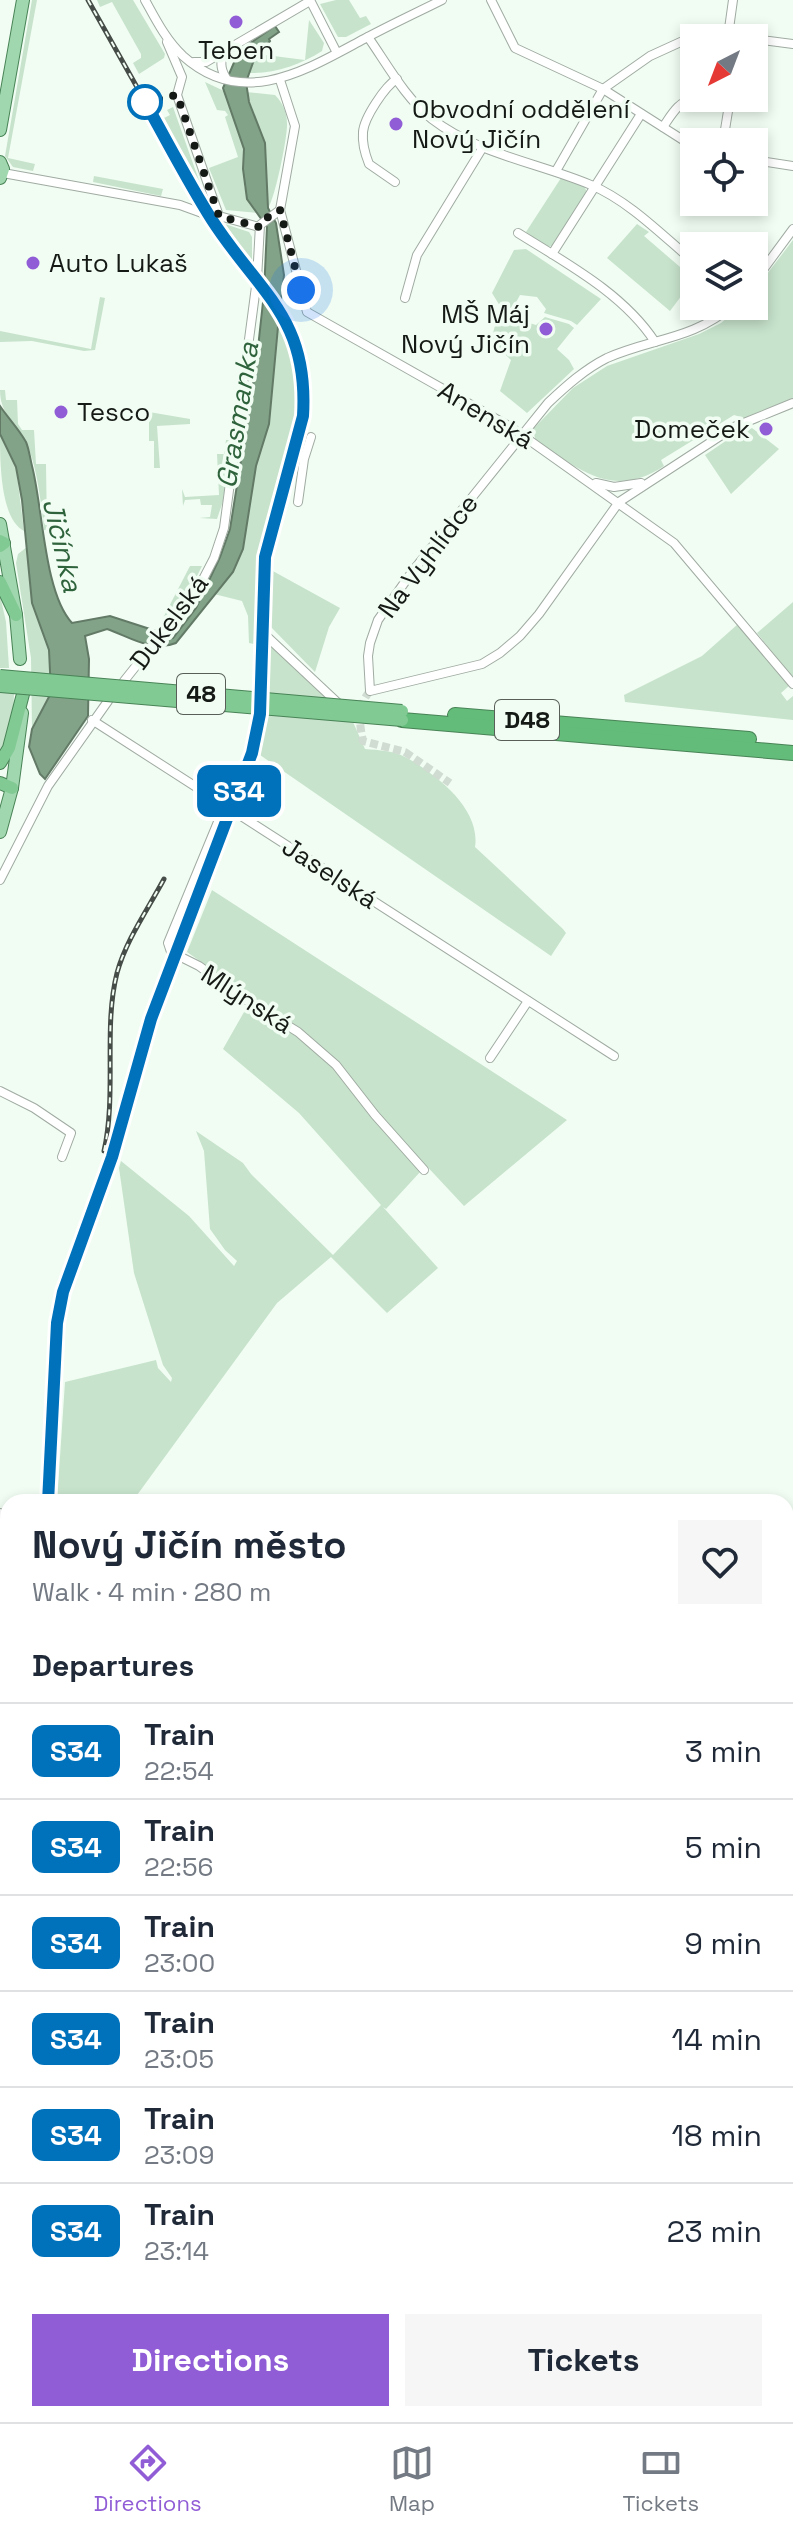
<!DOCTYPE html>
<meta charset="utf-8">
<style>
body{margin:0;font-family:"Space Grotesk",sans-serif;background:#f6f6f7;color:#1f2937;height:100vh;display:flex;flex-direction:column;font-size:30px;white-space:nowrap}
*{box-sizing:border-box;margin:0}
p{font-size:26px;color:#747a83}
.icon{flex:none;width:44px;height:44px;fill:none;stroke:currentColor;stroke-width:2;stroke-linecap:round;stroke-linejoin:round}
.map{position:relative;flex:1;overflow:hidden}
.drawer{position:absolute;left:0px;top:1494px;width:794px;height:928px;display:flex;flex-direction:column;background:#fff;border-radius:24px 24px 0 0;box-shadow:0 4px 12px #0003}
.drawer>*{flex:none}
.badge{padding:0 16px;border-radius:12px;font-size:28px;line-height:52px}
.needle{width:52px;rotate:222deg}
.tools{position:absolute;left:680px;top:24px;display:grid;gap:16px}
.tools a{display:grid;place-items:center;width:88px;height:88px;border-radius:0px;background:#fff;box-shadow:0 4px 12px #0003;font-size:40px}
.you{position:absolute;width:40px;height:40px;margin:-20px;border:6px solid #fff;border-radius:50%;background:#1a73e8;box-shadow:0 0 0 12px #1a73e833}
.map>.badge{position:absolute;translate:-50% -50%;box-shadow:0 0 0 4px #fff}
h2{padding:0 32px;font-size:30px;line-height:72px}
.round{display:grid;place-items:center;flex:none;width:84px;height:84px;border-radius:0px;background:#f6f6f7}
.head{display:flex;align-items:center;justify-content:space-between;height:136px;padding:0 32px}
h1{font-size:38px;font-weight:800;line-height:60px}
.action{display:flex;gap:16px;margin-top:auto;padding:16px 32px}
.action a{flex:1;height:92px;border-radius:0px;background:#905dd6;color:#fff;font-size:32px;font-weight:800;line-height:92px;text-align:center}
.action a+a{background:#f6f6f7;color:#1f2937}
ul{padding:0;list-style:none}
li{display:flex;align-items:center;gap:24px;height:96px;padding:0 32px;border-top:2px solid #e0e1e3}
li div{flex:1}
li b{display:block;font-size:30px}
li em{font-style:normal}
li .badge{min-width:88px;font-weight:700;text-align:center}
.menu{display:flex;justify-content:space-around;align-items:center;height:112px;border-top:2px solid #e0e1e3;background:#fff;font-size:22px;color:#747a83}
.menu a{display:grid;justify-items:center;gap:4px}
.menu .on{color:#905dd6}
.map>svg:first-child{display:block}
.green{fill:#c7e3cc}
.water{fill:#82a388;stroke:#627a66;stroke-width:2}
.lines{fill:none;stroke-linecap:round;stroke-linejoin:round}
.stream{stroke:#627a66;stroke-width:2}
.minor-tunnel{stroke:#d0dbd2;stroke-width:8;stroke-dasharray:8 4;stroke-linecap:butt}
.minor-casing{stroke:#a0aba2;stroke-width:10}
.primary-casing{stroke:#488356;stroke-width:14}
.trunk-casing{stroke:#488356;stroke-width:14}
.motorway-casing{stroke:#488356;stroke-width:16}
.minor{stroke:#fff;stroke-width:8}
.primary{stroke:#a1d7af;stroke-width:12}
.trunk{stroke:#82ca94;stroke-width:12}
.motorway{stroke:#63bc79;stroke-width:14}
.rail-casing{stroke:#464c47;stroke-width:5}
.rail{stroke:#f1fdf3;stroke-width:2;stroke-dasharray:6;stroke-linecap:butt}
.trunk-bridge-casing{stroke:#488356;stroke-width:14;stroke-linecap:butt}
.trunk-bridge{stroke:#82ca94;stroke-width:12}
.line-casing{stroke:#fff;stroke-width:18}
.line{stroke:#0072bc;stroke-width:12}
.walk{stroke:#161a16;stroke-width:8;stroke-dasharray:0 14.4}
.poi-dot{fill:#905dd6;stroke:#f1fdf3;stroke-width:3}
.stop-dot{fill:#fff;stroke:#0072bc;stroke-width:4}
.labels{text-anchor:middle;stroke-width:7;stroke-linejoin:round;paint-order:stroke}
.shield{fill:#f1fdf3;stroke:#585e58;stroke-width:2}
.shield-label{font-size:24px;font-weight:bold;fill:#161a16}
.poi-label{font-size:26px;fill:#161a16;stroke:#f1fdf3;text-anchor:start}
.street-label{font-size:26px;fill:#161a16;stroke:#f1fdf3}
.water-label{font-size:28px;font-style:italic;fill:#2f633c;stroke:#f1fdf3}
</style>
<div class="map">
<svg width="793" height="2422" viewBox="0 0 793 2422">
<rect width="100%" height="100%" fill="#f1fdf3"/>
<g class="green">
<path d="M32 0H37L8 158 35 164 33 171 13 167 5 156Z"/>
<path d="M97 0H133L165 54 164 58 139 74 133 63 141 58V54L112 2 100 7Z"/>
<path d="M336 0H349L360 18 366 16 371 24 346 37H338L320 4Z"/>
<path d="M309 20 324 43 322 51C300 65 274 74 248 73L258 54 305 60Z"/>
<path d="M205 82 224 91C229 109 239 127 243 146 249 172 235 191 259 213L226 210 209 168 238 157 225 117 228 115 225 111 217 110Z"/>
<path d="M246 92 275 95C282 102 287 112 287 123 288 135 275 199 268 208L265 143Z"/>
<path d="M173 107 207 203 208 204 164 118 170 115 167 110Z"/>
<path d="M94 176 163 189 161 196 93 182Z"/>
<path d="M561 178 584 186 587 192 552 246 546 247 526 232Z"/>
<path d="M225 224 249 232 252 237V262Z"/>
<path d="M637 224 649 232 644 236 694 279 670 311 607 258Z"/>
<path d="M793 240V398L744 418 734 415 661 460 664 466C613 500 579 470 535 439L533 426 535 427 573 388 607 366 699 334 721 323 741 306H754V291Z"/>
<path d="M526 249 601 299 577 325 571 321 544 313 546 309 537 297 520 295 514 306 529 316 526 322 536 325 545 317 569 324 574 328 557 349 569 360 574 369 527 413 500 391 511 360 491 341 500 306 492 293 514 250Z"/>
<path d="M100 297 105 298 95 350 84 351 32 341 0 342V331L91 349Z"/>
<path d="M279 320C297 359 301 394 295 437H292L259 559 254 644 249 643 248 616 242 601 214 594 233 572 256 466 269 424Z"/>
<path d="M0 390H5L6 400H17L18 424 22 430H34L36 464H46L47 530H44C41 503 38 471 27 444 18 422 0 417 0 390Z"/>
<path d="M149 412 190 419V424L157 426 160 468H154V441H149Z"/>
<path d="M752 428 779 449 731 494 705 455 736 434Z"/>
<path d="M0 434 16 467 24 531C0 519 0 461 0 434Z"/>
<path d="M226 440H230L223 501 217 519 199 518 210 517 212 505H201L200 499 185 500 183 506 182 489 185 497 219 495 217 454H224Z"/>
<path d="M27 547 32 603 49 650 51 693 32 729 31 658 16 563 18 554Z"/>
<path d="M190 566H202L197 576 160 624Z"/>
<path d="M271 570 340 608 329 627 315 672 269 625Z"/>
<path d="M0 595 6 622 9 668H0Z"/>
<path d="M793 602V678L757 633Z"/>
<path d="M738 624 790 685 781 693 787 701 793 696V720L625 702 624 695 702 656Z"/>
<path d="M268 641 353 722 365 749C378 750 396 751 407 758 437 775 481 809 475 847L563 929 566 933 551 956 260 755 266 711Z"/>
<path d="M0 692 14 693 13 720 0 757Z"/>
<path d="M212 890 567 1120 464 1206 422 1161 417 1167 421 1171 386 1209 383 1207 438 1268 387 1313 331 1257 277 1303 132 1502H57L65 1382 156 1360 158 1368 171 1382 172 1378 163 1365 134 1273 119 1168 121 1161 189 1216 234 1266 237 1261 225 1250 210 1229 204 1151 196 1131 243 1163 251 1174 333 1255 381 1205 299 1113 223 1049 252 998 187 952Z"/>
<path d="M5 1967H8V2056L0 2052V2012Z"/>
</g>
<path class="water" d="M275 26 279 32 269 39 270 41 254 60 246 82 249 102 265 143 268 208 276 223 284 275 281 300 286 310 279 316 269 424 256 466 243 549 233 572 176 643C152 653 128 636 107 629L85 636 89 659 88 716 45 779 40 774 29 747 32 729 51 693 49 650 32 603 22 500 16 467 0 434V406C8 418 19 429 26 442 29 449 30 458 32 466 43 508 44 593 72 623L110 616 156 631 167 639 173 638 196 608 220 557 230 529 256 366 264 293 267 227 247 199 243 169 244 149 223 88 239 51Z"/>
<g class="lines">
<path class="stream" d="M786 1576 793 1573"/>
<path class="minor-tunnel" d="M370 691C357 706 359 722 363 741L405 752 450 783"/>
<g class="minor-casing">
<g id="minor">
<path d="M145 0C156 20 166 40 183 56 243 110 306 70 364 39 390 25 416 13 442 0"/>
<path d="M310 0 337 53"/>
<path d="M491 0 515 48 603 89 694 147"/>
<path d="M728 36 733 0"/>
<path d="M368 37C387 64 405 98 432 119 477 154 539 163 591 185 629 201 663 236 694 262"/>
<path d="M754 39 793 44"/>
<path d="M167 42 182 77 177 95 219 216 259 227"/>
<path d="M225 50C220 61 220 68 226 78"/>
<path d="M194 62H206L310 1"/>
<path d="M280 80 295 126 280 210 307 312 512 428 674 543 793 684"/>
<path d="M663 127C672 114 678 102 694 98"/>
<path d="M723 142 729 105"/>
<path d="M754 160 793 166"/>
<path d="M556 171 603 89 650 56 685 40 705 36 746 38"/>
<path d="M3 173 180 205 202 213"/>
<path d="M395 182 369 164C365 154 362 143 363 132 364 118 385 86 397 79"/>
<path d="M518 233C566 263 624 294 655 342"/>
<path d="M552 254 641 114"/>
<path d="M754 282 793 229"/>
<path d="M405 298 417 255 483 147"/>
<path d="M732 306C692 340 652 338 607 358 585 369 566 386 548 403L412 572 378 620 370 643 368 656 370 691 482 664 500 653 520 636 539 614 619 502 734 427 793 403"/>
<path d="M596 483 614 487 641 483"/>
<path d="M298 502 304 459 311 437"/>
<path d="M261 631 340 705"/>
<path d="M124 681 199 587 214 558 224 528 257 279 260 225 280 210"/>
<path d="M92 720 614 1056"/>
<path d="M225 805 168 943 171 952 199 966 240 996 298 1032 336 1065 375 1115 424 1170"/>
<path d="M0 880 48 786 108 701"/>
<path d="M490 1058 528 1001"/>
<path d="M0 1091 34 1108 71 1133 62 1157"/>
<path d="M0 1513 8 1516"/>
<path d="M0 2061 8 2064"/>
</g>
</g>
<g class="primary-casing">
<g id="primary">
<path d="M0 130 23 0"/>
<path d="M0 162 3 169 0 178"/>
<path d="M0 524 16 615 20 659"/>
<path d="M0 832 12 788 22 713"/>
</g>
</g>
<g class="trunk-casing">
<g id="trunk">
<path d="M0 541 4 543 0 546"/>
<path d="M0 582 16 615"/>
<path d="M0 763 9 748 23 694"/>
<path d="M0 783 12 788"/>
</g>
</g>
<g class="motorway-casing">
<g id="motorway">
<path d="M455 715 749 739"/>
<path d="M402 720 793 753"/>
</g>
</g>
<use href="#minor" class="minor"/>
<use href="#primary" class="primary"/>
<use href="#trunk" class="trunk"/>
<use href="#motorway" class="motorway"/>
<g class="rail-casing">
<g id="rail">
<path d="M88 0 210 217 283 313 298 355 304 398 303 416 265 557 261 693"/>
<path d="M104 1151C117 1093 103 1028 117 973 126 940 148 909 164 879"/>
<path d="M48 1502 57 1323 63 1292 112 1157 151 1019 247 769 260 714"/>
<path d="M6 1764 4 1838 8 1872"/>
<path d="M0 1773 8 1602"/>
<path d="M0 2274 5 2247 8 2188"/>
<path d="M2 2422 8 2296"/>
</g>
</g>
<use href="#rail" class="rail"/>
<g class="trunk-bridge-casing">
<g id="trunk-bridge">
<path d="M0 676 402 711"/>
<path d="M0 686 402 720"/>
</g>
</g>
<use href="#trunk-bridge" class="trunk-bridge"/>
</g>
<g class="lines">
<g class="line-casing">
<path id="line" d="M48 1502 57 1323 63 1292 112 1157 151 1019 252 753 260 714 265 557 303 416C309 317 259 293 212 220 188 182 167 141 145 102"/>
</g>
<use href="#line" class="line"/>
<path class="walk" d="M145 102 177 95 219 216 259 227 263 220 280 210 301 290"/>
</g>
<g class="poi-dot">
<circle cx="236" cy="22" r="8"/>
<circle cx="396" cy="124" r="8"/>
<circle cx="33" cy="263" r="8"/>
<circle cx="546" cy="329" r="8"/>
<circle cx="61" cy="412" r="8"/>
<circle cx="766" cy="429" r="8"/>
</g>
<circle class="stop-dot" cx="145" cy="102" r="16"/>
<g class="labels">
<g class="shield">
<rect x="177" y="674" width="48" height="40" rx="6"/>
<rect x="495" y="700" width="64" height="40" rx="6"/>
</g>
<g class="shield-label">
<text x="201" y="702">48</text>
<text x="527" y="728">D48</text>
</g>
<g class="poi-label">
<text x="236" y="59" text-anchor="middle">Teben</text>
<text x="412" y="118">Obvodní oddělení<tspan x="412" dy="30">Nový Jičín</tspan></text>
<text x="49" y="272">Auto Lukaš</text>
<text x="530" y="323" text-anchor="end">MŠ Máj<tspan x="530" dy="30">Nový Jičín</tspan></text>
<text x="77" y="421">Tesco</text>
<text x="750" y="438" text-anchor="end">Domeček</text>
</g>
<g class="street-label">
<text transform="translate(486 415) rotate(31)" y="9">Anenská</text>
<text transform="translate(428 556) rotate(-53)" y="9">Na Vyhlídce</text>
<text transform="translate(169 622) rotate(-53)" y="9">Dukelská</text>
<text transform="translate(330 873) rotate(33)" y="9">Jaselská</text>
<text transform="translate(247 999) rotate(33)" y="9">Mlýnská</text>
</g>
<g class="water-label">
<text transform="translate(237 415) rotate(-81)" y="10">Grasmanka</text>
<text transform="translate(63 545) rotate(77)" y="10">Jičínka</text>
</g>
</g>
</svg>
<div class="tools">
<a><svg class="needle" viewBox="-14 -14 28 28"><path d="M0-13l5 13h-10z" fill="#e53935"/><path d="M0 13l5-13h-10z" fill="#747a83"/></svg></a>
<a><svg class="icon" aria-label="locate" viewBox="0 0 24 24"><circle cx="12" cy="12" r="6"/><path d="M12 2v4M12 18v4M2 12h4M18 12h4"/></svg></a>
<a><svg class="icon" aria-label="layers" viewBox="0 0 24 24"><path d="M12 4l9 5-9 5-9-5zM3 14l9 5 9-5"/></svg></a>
</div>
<div class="you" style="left:301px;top:290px"></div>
<b class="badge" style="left:239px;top:791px;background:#0072bc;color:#fff">S34</b>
<section class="drawer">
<div class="head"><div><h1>Nový Jičín město</h1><p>Walk · 4 min · 280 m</p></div><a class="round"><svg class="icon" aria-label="heart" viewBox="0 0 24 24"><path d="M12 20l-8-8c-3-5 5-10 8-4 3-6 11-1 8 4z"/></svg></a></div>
<h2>Departures</h2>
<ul>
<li><span class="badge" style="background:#0072bc;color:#fff">S34</span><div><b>Train</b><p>22:54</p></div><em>3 min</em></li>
<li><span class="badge" style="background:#0072bc;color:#fff">S34</span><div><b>Train</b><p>22:56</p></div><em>5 min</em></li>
<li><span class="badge" style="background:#0072bc;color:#fff">S34</span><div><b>Train</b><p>23:00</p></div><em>9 min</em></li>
<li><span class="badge" style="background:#0072bc;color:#fff">S34</span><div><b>Train</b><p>23:05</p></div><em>14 min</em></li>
<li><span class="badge" style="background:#0072bc;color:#fff">S34</span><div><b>Train</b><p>23:09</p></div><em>18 min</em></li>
<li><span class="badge" style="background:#0072bc;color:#fff">S34</span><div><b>Train</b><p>23:14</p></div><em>23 min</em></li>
</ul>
<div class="action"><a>Directions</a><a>Tickets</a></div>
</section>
</div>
<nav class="menu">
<a class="on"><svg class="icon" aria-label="directions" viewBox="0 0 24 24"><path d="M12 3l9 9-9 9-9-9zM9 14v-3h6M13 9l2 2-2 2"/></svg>Directions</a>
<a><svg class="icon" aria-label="map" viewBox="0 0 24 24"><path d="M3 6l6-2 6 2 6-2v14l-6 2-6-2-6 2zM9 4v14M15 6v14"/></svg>Map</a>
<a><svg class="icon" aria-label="tickets" viewBox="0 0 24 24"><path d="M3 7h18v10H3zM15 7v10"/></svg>Tickets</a>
</nav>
